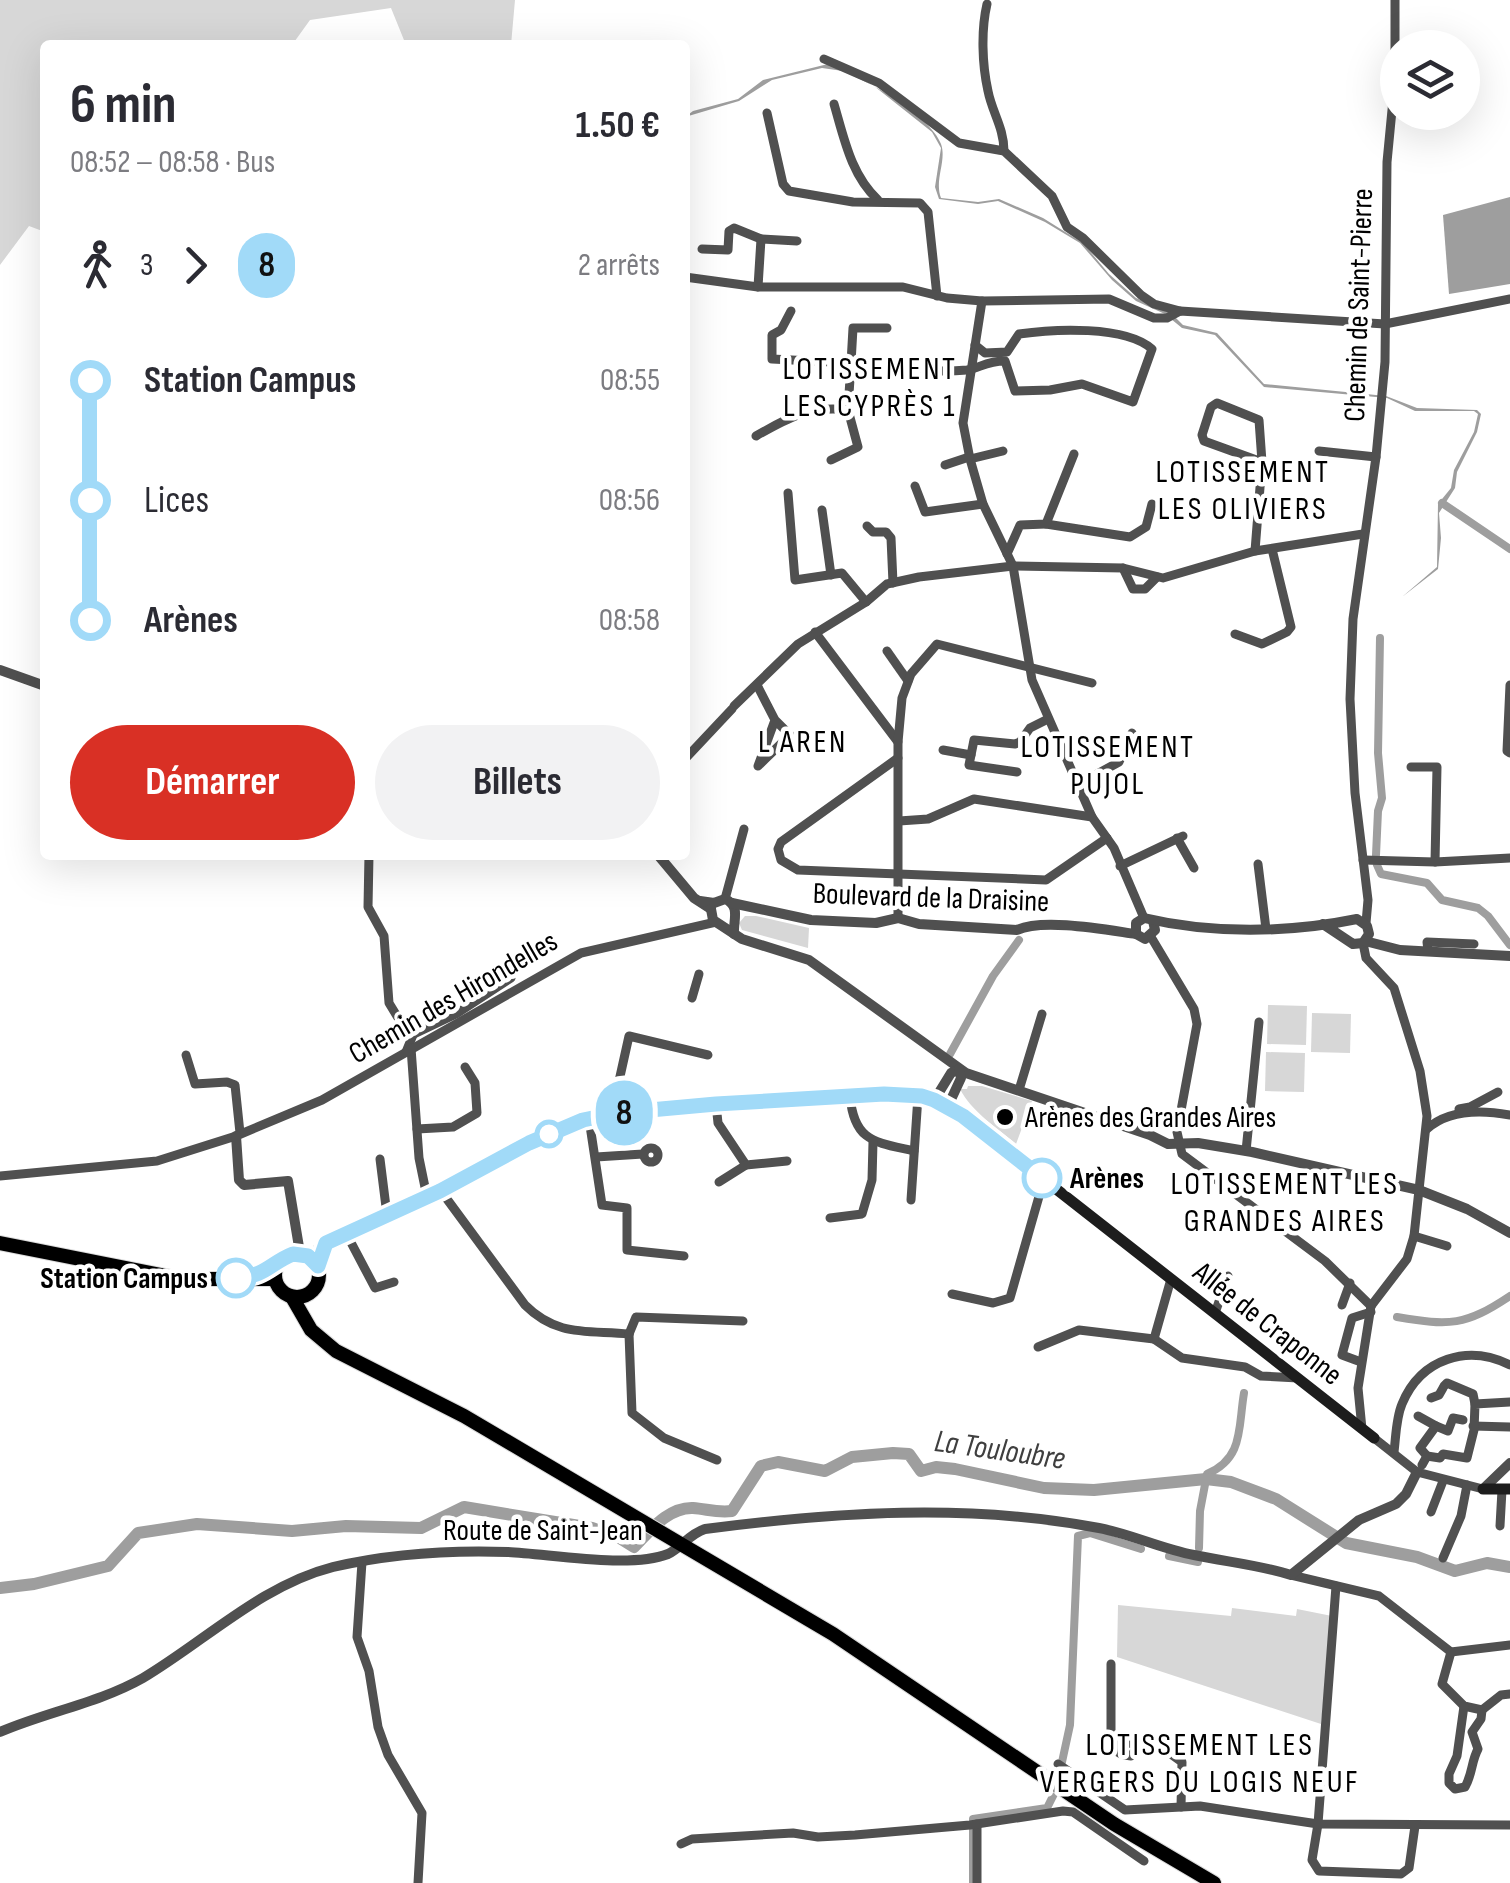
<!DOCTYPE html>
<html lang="fr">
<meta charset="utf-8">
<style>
body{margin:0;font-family:"Sofia Sans Condensed",sans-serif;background:#f2f2f3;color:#2b2b33;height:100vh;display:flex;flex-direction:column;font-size:38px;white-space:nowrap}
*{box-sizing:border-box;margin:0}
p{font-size:32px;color:#7c7c81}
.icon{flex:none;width:55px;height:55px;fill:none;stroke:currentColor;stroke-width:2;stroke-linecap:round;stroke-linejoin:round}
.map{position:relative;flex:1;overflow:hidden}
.drawer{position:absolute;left:40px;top:40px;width:650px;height:820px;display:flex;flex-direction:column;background:#fff;border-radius:10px;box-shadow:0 10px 40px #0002}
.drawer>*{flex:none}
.badge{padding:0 20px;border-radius:32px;font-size:35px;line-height:65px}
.controls{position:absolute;left:1380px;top:30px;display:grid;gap:20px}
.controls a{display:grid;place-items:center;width:100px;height:100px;border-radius:50%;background:#fff;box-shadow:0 10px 40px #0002;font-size:50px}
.map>.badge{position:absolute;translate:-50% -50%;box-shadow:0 0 0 5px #fff}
.legs{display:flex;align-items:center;gap:15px;height:110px;padding:0 30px;font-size:32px}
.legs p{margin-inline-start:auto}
.summary{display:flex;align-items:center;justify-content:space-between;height:170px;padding:0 30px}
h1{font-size:55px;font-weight:700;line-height:75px}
.action{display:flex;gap:20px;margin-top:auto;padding:20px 30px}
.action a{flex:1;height:115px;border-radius:60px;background:#d93025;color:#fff;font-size:40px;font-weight:700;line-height:115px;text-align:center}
.action a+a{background:#f2f2f3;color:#2b2b33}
ul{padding:0 30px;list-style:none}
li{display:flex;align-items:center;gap:35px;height:120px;font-size:38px}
li i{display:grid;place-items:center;width:15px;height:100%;margin:0 12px;background:currentColor}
li i::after{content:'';width:25px;height:25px;margin:-12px;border:8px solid;border-radius:50%;background:#fff}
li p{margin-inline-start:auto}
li:first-child i{background:linear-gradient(#0000 50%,currentColor 0)}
li:last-child i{background:linear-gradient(currentColor 50%,#0000 0)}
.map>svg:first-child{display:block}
.green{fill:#d7d7d7}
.water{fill:#9e9e9e}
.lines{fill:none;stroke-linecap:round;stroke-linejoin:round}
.canal{stroke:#9e9e9e;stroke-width:8}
.river{stroke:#9e9e9e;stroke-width:12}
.primary-casing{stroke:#dbdbdb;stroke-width:16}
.minor{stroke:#505050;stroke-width:9}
.tertiary{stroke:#505050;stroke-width:10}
.secondary{stroke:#1d1d1d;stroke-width:11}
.primary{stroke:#000;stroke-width:14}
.line-1-casing{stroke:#fff;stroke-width:22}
.line-1{stroke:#a1daf8;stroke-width:15}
.poi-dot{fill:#000;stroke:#fff;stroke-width:4}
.stop-1-dot{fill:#fff;stroke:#a1daf8;stroke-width:5}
.labels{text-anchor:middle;stroke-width:9;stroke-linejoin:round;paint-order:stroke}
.street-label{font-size:30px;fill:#000;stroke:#fff}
.poi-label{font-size:30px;fill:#000;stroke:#fff;text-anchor:start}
.stop-label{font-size:30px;font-weight:bold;fill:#000;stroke:#fff;text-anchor:start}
.neighbourhood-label{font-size:32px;letter-spacing:2.5px;fill:#000;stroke:#fff}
.water-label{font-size:32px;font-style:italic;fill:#3f3f3f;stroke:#fff}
</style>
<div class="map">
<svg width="1510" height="1883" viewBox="0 0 1510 1883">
<rect width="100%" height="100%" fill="#fff"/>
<g class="green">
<path d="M0 0H515L511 45H406L391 8 310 20 292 45H45V232L29 226 0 265Z"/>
<path d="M745 916H756L809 928 808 948 742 930 739 923Z"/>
<path d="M1268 1005 1307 1006 1306 1045 1267 1044Z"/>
<path d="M1312 1013 1351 1014 1350 1053 1311 1052Z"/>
<path d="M1266 1052 1305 1053 1304 1092 1265 1091Z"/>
<path d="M968 1086H982L1032 1101 1016 1144C996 1127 971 1111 960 1089H967Z"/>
<path d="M1118 1605 1231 1616 1232 1608 1296 1616 1297 1609 1332 1616 1321 1724 1117 1657Z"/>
</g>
<g class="water">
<path d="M828 64C857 74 931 115 941 144 947 161 934 180 941 198L978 202 999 199 1043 218 1083 243 1109 274 1136 298 1170 312 1183 325 1217 333 1264 384 1386 396 1417 408 1477 410 1481 414 1477 432 1457 472 1455 488 1439 513 1441 538 1438 569 1402 597 1437 567 1438 504 1451 488 1454 470 1474 432 1478 414 1474 411H1415L1387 398 1264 387 1215 335 1182 328 1165 314 1136 301 1112 280 1080 243 1045 222 998 201 978 204 939 199 935 187 941 148 932 132 874 86 843 71 822 68 772 80 739 101 685 117 693 111 738 99 763 80Z"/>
<path d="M1510 197V284L1449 294 1443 215Z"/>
</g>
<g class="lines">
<g class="canal">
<path d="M1442 503 1510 549"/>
<path d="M1376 855 1378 811 1382 798 1378 753 1380 638"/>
<path d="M1377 865 1381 874 1427 883 1442 900 1478 908 1488 916 1510 945"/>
<path d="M950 1054 993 976 1019 940"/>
<path d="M1397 1317C1450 1326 1465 1326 1510 1296"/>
<path d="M1199 1548 1200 1511 1207 1474C1244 1458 1238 1428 1244 1393"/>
<path d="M1169 1556 1198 1562"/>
<path d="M1062 1762 1070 1725 1078 1536 1090 1533 1141 1549"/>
<path d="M973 1883V1819L1047 1808 1054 1794"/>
</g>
<path class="river" d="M0 1588 34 1584 108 1566 138 1533 197 1524 292 1531 346 1526 421 1528 464 1507 592 1528 618 1537 634 1547C650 1531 668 1507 693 1508 707 1509 717 1513 732 1511L761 1466 778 1462 825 1471 852 1457 893 1453 909 1454 921 1471 936 1467 955 1469 1044 1488 1094 1490 1206 1479 1231 1482 1276 1499 1346 1543 1417 1557 1455 1571 1487 1563 1510 1567"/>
<g class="primary-casing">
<g id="primary">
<path d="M0 1243 181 1279H275"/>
<circle cx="297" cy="1275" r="22"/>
<path d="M292 1297 311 1330 336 1351 464 1416 833 1634 1114 1824 1214 1883"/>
</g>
</g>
<g class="minor">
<path d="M987 4C981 30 982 64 988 91 992 112 1004 128 1004 151"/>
<path d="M824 59 879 83 959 143 1004 151 1052 196 1067 227 1083 238 1141 295 1154 304 1180 311"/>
<path d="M834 104C844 138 851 175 878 200"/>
<path d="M767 113 783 184 789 191 853 202 920 203 928 212 937 296"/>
<path d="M702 249 728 250 729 231 734 228 761 239"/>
<path d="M685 277 758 287H903L947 298 982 301 1109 299 1154 318H1167L1180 311 1385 324 1510 299"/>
<path d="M758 287 761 239 797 241"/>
<path d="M982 301 963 423 970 459 983 504 1013 566 1032 680 1092 817 1114 848 1144 918"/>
<path d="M791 311 781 330 772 335V359L851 363 853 328H887"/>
<path d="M756 436C787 418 811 405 848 410"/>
<path d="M1319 451 1376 457"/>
<path d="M970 459 1003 451"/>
<path d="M831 460 858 447 848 410 851 363C888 368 930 373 967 370 980 368 986 361 1005 361L1015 391 1050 390 1082 384 1133 402 1152 349C1125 325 1053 329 1019 334L1007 352 985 353 975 345"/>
<path d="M945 465 969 457"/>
<path d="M915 486 925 512 983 504"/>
<path d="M788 493 795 580 842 573 866 602"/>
<path d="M822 510 831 575"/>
<path d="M1046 524 1130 537 1146 527 1152 504"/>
<path d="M867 526 873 532H886L891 538 893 583"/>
<path d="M1255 551 1262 462 1259 420 1217 403 1211 407 1202 435 1204 441 1262 462"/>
<path d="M1007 554 1020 525 1046 524 1074 454"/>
<path d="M1123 568 1133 589H1145L1157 577"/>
<path d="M815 632 898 742"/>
<path d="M1235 634 1262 644 1287 632 1291 627 1272 549"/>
<path d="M887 651 908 681"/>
<path d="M757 685 775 720 758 766 790 735 775 720"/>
<path d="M1510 685 1507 751 1510 753"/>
<path d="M734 706 798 644 866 602 887 584 919 577 1013 566 1123 568 1163 578 1255 551 1363 534"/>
<path d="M943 750 971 755"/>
<path d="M898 758 781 842 778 849 781 860 798 870 1046 880 1107 838"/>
<path d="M685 759 732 709"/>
<path d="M1411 767H1437L1435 862"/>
<path d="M1017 772 969 765 974 740 1015 744 1020 742 1030 728 1048 719"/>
<path d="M1077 785 1119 762 1132 733"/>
<path d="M899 821 928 819 974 799 1092 817"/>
<path d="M1177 838 1194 868"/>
<path d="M369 855 368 907 384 936 389 1003 403 1026 415 1030 406 1052"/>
<path d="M1363 860 1435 862 1510 858"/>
<path d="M1258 864 1266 929"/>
<path d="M1120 866 1183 836"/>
<path d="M725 899 744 829"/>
<path d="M898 918V742L902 698 911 674 937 644 1092 683"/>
<path d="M1366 923 1368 900 1355 793 1350 699 1353 619 1376 457 1385 362 1387 162 1395 79V0"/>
<path d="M1151 937 1194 1009 1197 1024 1177 1132 1182 1154 1325 1261 1371 1306"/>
<path d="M1363 943 1366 958 1394 988 1420 1071 1427 1116 1414 1236 1407 1259 1371 1306"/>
<path d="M1428 951 1427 942 1474 944"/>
<path d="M692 998 699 974"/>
<path d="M414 1034 456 1014 511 978"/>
<path d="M411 1048 419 1158 427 1197"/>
<path d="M186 1055 195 1084 227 1082 235 1085 240 1133"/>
<path d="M1019 1090 1042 1014"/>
<path d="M850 1096C854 1142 875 1142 914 1151"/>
<path d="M716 1104 718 1123 746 1165 787 1161"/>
<path d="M1459 1109 1470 1107 1498 1092"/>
<path d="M617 1113 615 1099 629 1036 708 1055"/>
<path d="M589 1119 602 1205 627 1208V1250L684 1256"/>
<path d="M417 1129 453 1127 477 1113 475 1083 465 1067"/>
<path d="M1427 1129C1449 1109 1482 1110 1510 1115"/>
<circle cx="651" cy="1155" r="7"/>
<path d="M1246 1151 1259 1022"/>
<path d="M596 1157 643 1154"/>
<path d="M380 1159 387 1215"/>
<path d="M0 1176 157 1161 236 1136 322 1100 581 953 716 922"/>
<path d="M719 1182 746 1165"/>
<path d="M441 1191 525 1305C557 1337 587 1330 629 1334"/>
<path d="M911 1200 918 1096"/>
<path d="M830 1218 862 1214 872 1180 873 1142"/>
<path d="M346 1233 375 1288 394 1282"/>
<path d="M1414 1236 1447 1246"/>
<path d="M952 1294 993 1303 1010 1298 1044 1179"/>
<path d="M1342 1305 1350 1283"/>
<path d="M1215 1313 1228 1276"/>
<path d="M629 1334 632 1413 664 1438 717 1460"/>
<path d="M629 1334 636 1317 743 1321"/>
<path d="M1154 1339 1182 1358 1245 1367 1261 1376 1298 1378"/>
<path d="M1038 1347 1079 1330 1154 1339 1171 1279"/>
<path d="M1361 1362 1342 1355 1352 1318 1371 1312"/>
<path d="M1444 1386 1447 1383 1473 1394 1475 1404"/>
<path d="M1431 1398 1439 1395 1443 1388"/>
<path d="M1418 1416 1436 1426"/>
<path d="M1473 1426 1510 1427"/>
<path d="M1362 1429 1358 1388 1371 1306"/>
<path d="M1374 1438 1417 1472 1483 1489"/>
<path d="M1394 1452C1396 1436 1396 1418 1402 1404 1421 1358 1468 1344 1510 1365"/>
<path d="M1427 1456 1420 1448 1436 1426 1448 1431 1453 1418 1463 1420"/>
<path d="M1422 1465 1427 1456 1440 1458 1443 1454 1467 1458 1474 1430 1475 1404 1510 1402"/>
<path d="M1431 1512 1443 1481"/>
<path d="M1500 1526 1502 1490"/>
<path d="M1443 1558 1461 1516 1467 1485"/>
<path d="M362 1562 357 1637 369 1671 378 1727 388 1755 422 1813 418 1883"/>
<path d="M1291 1575 1379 1596 1451 1652 1510 1645"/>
<path d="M1336 1586 1318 1824 1312 1860 1319 1871 1401 1874 1409 1868 1415 1826"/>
<path d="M1451 1652 1442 1684 1464 1706 1482 1710 1501 1695 1510 1694"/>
<path d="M1111 1664V1740L1164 1749 1182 1762 1181 1807"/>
<path d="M1464 1706 1457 1756 1449 1774V1783L1455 1789 1465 1787C1473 1773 1471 1762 1478 1749L1472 1732 1481 1719 1482 1710"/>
<path d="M1111 1740C1115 1752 1118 1755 1131 1756L1140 1743"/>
<path d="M1058 1764 1125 1810 1200 1806 1318 1824 1510 1825"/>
<path d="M977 1824V1883"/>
<path d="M681 1844 692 1839 793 1833 818 1837 855 1835 970 1825 1063 1811 1073 1812 1144 1861"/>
</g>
<g class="tertiary">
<path d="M0 670 45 686"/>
<path d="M658 855 694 898 711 909"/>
<path d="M700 901 714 903 725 899C741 906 733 920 734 934"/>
<path d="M732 903 811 920 876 923 898 918 919 924 1017 930C1043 918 1107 930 1136 934L1145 939 1155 930 1153 921"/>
<path d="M711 909 713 920 742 939 809 960 966 1073 1150 1135 1168 1144 1198 1143 1252 1152 1419 1190 1467 1209 1510 1233"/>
<path d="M1136 934V923L1144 918C1211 934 1289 933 1357 919L1367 926 1369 934 1363 943 1353 944 1323 924"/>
<path d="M1365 941 1400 950 1510 956"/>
<path d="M935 1099 951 1073 959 1069"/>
<path d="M948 1106 961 1078 959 1069"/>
<path d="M236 1136 239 1180 244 1185 288 1181 300 1253"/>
<path d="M1483 1489 1510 1463"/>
<path d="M0 1732C46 1712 99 1703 143 1678 205 1641 262 1585 333 1567 389 1554 451 1550 508 1552 551 1554 629 1569 668 1554 681 1548 689 1534 705 1529 836 1512 968 1503 1099 1528 1131 1534 1162 1549 1194 1555 1227 1562 1259 1565 1291 1575L1359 1520 1396 1504 1406 1494 1417 1472"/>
</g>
<g class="secondary">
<path d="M529 1143 583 1121 617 1113 745 1101 906 1095 935 1099 963 1116 1374 1438"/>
<path d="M308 1256 343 1234 441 1191 535 1139"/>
<path d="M318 1266 326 1243"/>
<path d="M1483 1489H1510"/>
</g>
<use href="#primary" class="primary"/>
</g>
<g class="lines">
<g class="line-1-casing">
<path id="line-1" d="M236 1278C267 1276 270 1263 293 1254L308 1256 318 1266 326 1243 440 1191 529 1143 583 1120 617 1113 716 1104 884 1094 922 1096 934 1100 963 1116 1042 1178"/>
</g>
<use href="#line-1" class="line-1"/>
</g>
<circle class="poi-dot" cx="1005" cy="1117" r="10"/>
<g class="stop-1-dot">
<circle cx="549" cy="1134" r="12"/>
<circle cx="1042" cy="1178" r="18"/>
<circle cx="236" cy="1278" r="18"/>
</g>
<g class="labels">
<g class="street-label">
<text transform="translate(1358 305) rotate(-88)" y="10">Chemin de Saint-Pierre</text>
<text transform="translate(931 897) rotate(2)" y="10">Boulevard de la Draisine</text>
<text transform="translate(453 997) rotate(-30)" y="10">Chemin des Hirondelles</text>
<text transform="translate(1268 1323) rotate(38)" y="10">Allée de Craponne</text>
<text x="543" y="1540">Route de Saint-Jean</text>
</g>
<g class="poi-label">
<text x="1025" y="1127">Arènes des Grandes Aires</text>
</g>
<g class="stop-label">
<text x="1070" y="1188">Arènes</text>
<text x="208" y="1288" text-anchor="end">Station Campus</text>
</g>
<g class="neighbourhood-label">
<text x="870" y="379">LOTISSEMENT<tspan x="870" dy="37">LES CYPRÈS 1</tspan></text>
<text x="1243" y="482">LOTISSEMENT<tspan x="1243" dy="37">LES OLIVIERS</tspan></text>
<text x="803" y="752">L AREN</text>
<text x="1108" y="757">LOTISSEMENT<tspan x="1108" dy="37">PUJOL</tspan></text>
<text x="1285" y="1194">LOTISSEMENT LES<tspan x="1285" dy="37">GRANDES AIRES</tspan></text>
<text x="1200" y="1755">LOTISSEMENT LES<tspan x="1200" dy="37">VERGERS DU LOGIS NEUF</tspan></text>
</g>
<g class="water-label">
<text transform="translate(1000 1449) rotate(8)" y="11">La Touloubre</text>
</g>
</g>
</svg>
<div class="controls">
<a><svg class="icon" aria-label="layers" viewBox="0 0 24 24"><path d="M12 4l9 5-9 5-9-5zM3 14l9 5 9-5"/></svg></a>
</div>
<b class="badge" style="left:624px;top:1113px;background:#a1daf8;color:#111">8</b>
<section class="drawer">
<div class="summary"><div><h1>6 min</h1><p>08:52 – 08:58 · Bus</p></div><b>1.50 €</b></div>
<div class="legs"><svg class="icon" aria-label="walk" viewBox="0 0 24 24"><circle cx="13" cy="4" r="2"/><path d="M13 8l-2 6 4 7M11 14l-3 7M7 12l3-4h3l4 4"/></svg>3<svg class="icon" aria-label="forward" viewBox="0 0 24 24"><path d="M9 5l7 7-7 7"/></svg><b class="badge" style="background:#a1daf8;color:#111">8</b><p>2 arrêts</p></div>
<ul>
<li><i style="color:#a1daf8"></i><b>Station Campus</b><p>08:55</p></li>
<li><i style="color:#a1daf8"></i><span>Lices</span><p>08:56</p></li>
<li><i style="color:#a1daf8"></i><b>Arènes</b><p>08:58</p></li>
</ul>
<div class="action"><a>Démarrer</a><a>Billets</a></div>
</section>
</div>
